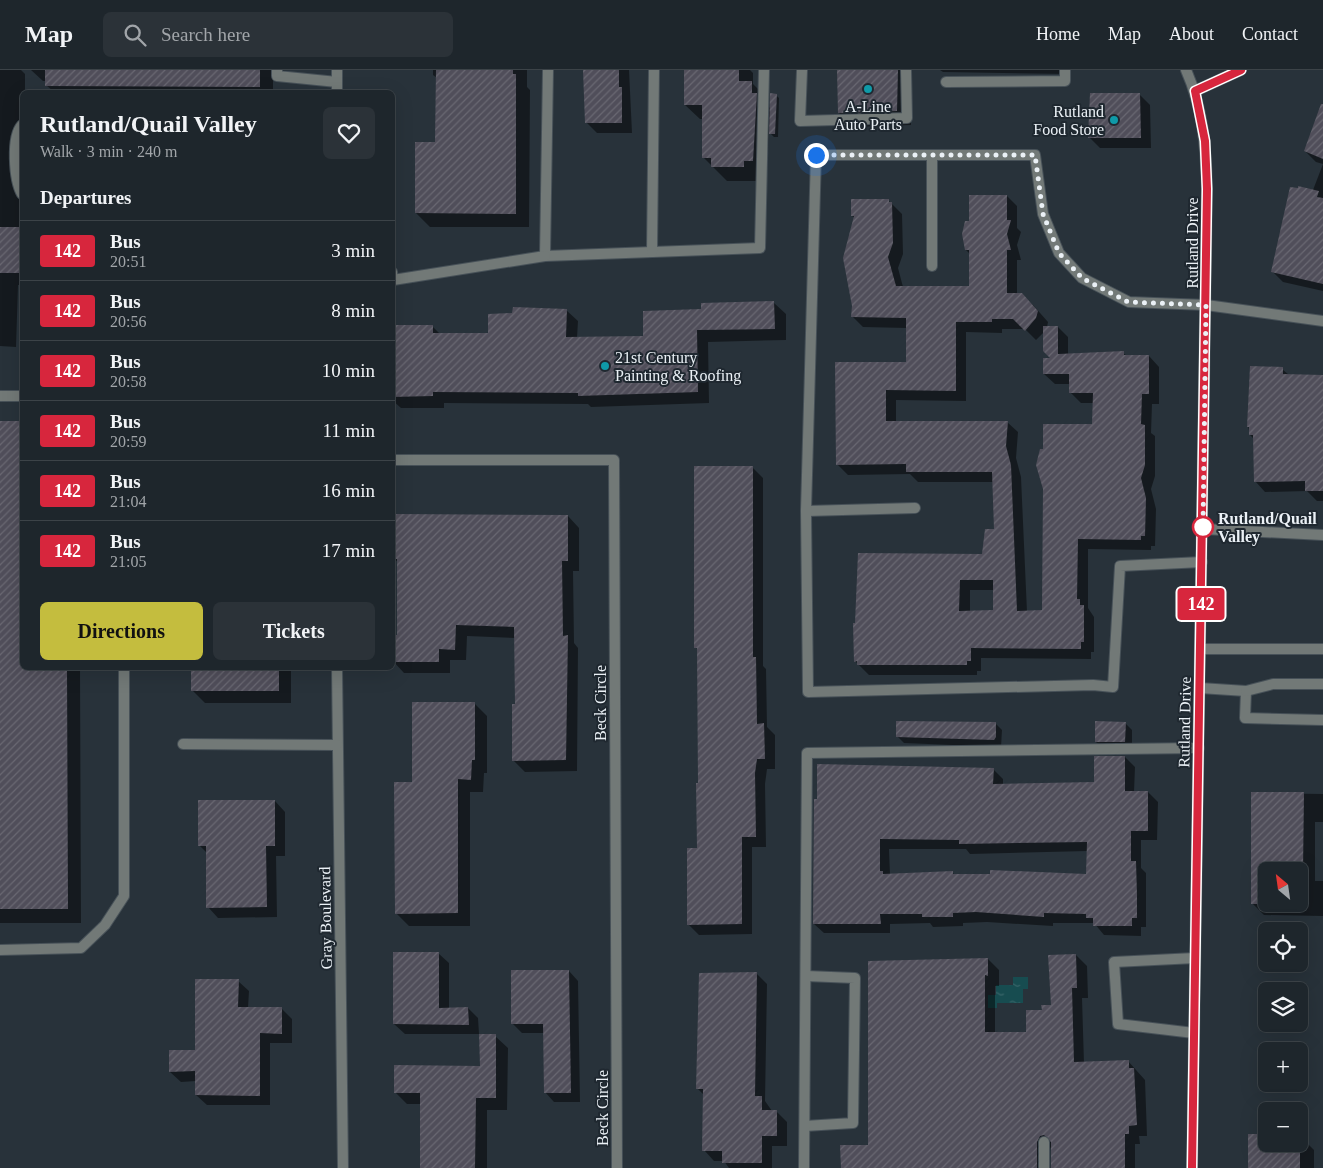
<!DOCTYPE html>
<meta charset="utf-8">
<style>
body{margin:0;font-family:Georgia,serif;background:#2b3238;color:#f1f3f6;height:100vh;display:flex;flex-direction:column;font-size:19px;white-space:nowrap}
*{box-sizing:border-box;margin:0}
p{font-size:16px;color:#a1a5a9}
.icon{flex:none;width:28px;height:28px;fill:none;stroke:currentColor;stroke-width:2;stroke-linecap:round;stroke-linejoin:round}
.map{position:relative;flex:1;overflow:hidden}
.sheet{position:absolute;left:20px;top:20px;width:375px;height:580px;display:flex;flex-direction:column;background:#1e262c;border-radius:8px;box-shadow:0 5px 20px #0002,0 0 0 1px #3c4348}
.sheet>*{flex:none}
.badge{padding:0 10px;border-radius:4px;font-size:18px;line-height:32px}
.needle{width:32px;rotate:331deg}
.fabs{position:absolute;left:1258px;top:792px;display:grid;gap:10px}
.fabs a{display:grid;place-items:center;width:50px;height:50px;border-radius:8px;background:#1e262c;box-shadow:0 5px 20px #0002,0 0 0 1px #3c4348;font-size:25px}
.you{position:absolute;width:25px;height:25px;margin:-12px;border:4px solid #fff;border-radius:50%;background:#1a73e8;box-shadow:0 0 0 8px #1a73e833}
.map>.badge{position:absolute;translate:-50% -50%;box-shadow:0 0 0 2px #fff}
h2{padding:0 20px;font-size:19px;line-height:45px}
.round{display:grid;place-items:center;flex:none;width:52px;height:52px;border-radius:8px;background:#2b3238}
.headline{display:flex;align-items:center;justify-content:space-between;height:85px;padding:0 20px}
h1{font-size:24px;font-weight:600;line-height:38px}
.primary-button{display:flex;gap:10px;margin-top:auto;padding:10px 20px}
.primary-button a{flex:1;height:58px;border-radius:8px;background:#c4bd3e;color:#111;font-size:20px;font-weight:600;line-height:58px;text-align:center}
.primary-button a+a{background:#2b3238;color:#f1f3f6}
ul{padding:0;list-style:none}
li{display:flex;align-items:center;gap:15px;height:60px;padding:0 20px;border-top:1px solid #3c4348}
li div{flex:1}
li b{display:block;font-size:19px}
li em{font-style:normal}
li .badge{min-width:55px;font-weight:700;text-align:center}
header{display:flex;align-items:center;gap:30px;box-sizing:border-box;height:70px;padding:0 25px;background:#1e262c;border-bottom:1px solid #3c4348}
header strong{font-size:24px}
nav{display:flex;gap:28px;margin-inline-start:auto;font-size:18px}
.search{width:350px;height:45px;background:#2b3238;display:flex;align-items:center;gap:12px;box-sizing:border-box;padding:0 18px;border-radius:8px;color:#a1a5a9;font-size:19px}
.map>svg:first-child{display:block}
.water{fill:url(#water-ripples)}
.shadow{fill:#0007;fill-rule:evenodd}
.building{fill:url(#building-hatch);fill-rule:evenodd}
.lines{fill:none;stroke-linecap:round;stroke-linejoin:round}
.service-casing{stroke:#475158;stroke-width:12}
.minor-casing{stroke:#475158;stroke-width:12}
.tertiary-casing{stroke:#475158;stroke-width:12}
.service{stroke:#727977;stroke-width:10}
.minor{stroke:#727977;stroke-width:10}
.tertiary{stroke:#727977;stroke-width:10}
.line-casing{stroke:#fff;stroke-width:11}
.line{stroke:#d7263d;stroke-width:8}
.walk{stroke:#ebf1f6;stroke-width:5;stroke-dasharray:0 9}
.culture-dot{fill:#0f9aa8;stroke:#1f2830;stroke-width:2}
.stop-dot{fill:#fff;stroke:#d7263d;stroke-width:2.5}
.labels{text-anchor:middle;stroke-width:4;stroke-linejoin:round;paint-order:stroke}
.poi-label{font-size:16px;fill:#ebf1f6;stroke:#1f2830}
.street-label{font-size:16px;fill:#ebf1f6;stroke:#1f2830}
.stop-label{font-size:16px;font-weight:bold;fill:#ebf1f6;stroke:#1f2830;text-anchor:start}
</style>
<header>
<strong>Map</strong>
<div class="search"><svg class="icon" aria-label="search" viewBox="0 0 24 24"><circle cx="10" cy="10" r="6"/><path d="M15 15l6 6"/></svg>Search here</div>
<nav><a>Home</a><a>Map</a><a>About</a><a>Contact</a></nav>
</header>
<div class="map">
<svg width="1323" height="1098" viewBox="0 0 1323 1098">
<defs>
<pattern id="water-ripples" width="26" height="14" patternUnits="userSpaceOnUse" patternTransform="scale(1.25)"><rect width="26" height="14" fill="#174c50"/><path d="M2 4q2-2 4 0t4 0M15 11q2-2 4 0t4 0" fill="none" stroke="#39666a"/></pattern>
<pattern id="building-hatch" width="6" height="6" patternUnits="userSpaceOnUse" patternTransform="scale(1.25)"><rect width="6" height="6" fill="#504e5a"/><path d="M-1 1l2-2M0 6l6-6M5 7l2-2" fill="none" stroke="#696872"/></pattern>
</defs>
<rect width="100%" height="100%" fill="#28323a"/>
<path class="water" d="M1013 907H1028V919H1023V933H997V938H988V925H996V915H1013Z"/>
<g class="shadow">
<path d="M0 0H21L25 4V22H22V87L19 158H22V215H18L16 277 0 276Z"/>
<path d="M31 0H273V22H54L46 15V11H43Z"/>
<path d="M433 0H527V17L530 20 529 157H430L416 143 437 73V8L433 5Z"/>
<path d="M584 0H629L632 63H597L586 52Z"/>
<path d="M686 0H750L753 3V14L766 27V34L771 39 776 25 779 28 778 67H774L769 62 767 104H757V111H727L703 87 704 49H700L685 35Z"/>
<path d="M838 0H911V55L853 57 839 43Z"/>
<path d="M940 0H1067V4L943 2Z"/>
<path d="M1139 24 1150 35 1151 78H1100L1089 67Z"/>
<path d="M1323 54V221L1283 212 1273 202 1313 120 1323 94 1316 92 1305 81Z"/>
<path d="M1007 126 1017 136V158L1021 162 1017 175 1021 190H1017V224L1033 235 1048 252 1047 257H1058L1068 267V285L1123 283 1127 286H1149L1159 297V334H1152L1151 363 1155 366V406L1151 419 1156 439 1155 476H1151V480L1088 479V538L1094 547V582H1091V589L981 588V601H977V605H869L855 591 983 485 995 460 994 412H918L910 404 848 405 837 394V294L907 293V258L863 257 853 247 855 148 852 146 888 130 902 144 903 184 898 198 903 217H970V184L966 180 970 152ZM1002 259H1025L1036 270 1045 261 1053 289 1044 304 1055 314H1070V322L1081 333H1094L1093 356 1043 541 1027 542 1021 407 1016 388 1018 362 1007 352H896V330L966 331V262L1002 263ZM970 520H994V541L970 542Z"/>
<path d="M774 233 786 244V270L708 272 709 333 591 337 588 334 444 333V338H401L392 330V257L432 256 440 264H490L566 240 578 251 577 268 644 267 702 241Z"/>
<path d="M1282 299 1289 305 1323 306V431H1317L1307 421 1265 422 1255 411 1254 369 1250 365 1248 356Z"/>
<path d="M0 352H22V598H80L81 853H0Z"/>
<path d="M752 397 763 408V596L766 599 767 657 775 665V699H767L765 714 766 777H752V864L699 865 688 854 698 779 699 580 695 577Z"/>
<path d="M568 446 579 458V501H573L574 573 578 578 577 701 525 702 513 690 516 635V568L467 566 466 590H450V603H404L393 591 398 566V492L394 489Z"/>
<path d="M193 598H291V633H205L193 621Z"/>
<path d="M474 633 487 646V703H484L483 722H470V856H409L396 843 413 713Z"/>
<path d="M995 653 1002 660 1001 677 904 673 897 666Z"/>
<path d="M1125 653 1132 660V678L1103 679 1096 672Z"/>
<path d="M1125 687 1135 697 1134 722H1148L1158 732 1157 770H1141V798L1146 803V857H1141V866L1104 865 1094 853H1053V856L987 852 963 853V856L933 857 930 853 890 854V863H824L814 854 815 730 993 699 1003 709V715L1095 713ZM889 779H966L970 784 1088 781V806L955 805 952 802 890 805Z"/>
<path d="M1253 723 1323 724V752H1315V811H1323V846L1264 845 1252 833ZM1266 801H1299V834H1266Z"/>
<path d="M275 731 285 742V786H276L277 847 218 848 208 837 207 783 199 775Z"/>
<path d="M438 883 449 893V939L468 938 478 948 479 964H405L394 954Z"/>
<path d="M1076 885 1087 896 1088 928H1082L1084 993 1128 991 1145 1010 1147 1066H1139L1140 1074H1135V1098H1052V1075L1048 1083V1098H842L869 1076 988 889 999 900V916H995V963L1028 964 1043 941 1052 936Z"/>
<path d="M569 901 578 911 580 1032H554L545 1022 544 963H522L512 953Z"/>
<path d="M757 904 767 914 765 1031 772 1041H776L787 1052V1076H772V1098H729L724 1091H714L704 1080V1025L697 1018Z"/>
<path d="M238 911 249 921 248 938 282 939 292 949V973H270V1035H207L196 1025V1011L181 1012 170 1002 196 981Z"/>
<path d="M495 966 508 978 507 1040H487V1098H421L422 1034H407L395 1022 481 997Z"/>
<path d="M1249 1065H1266V1074H1299L1300 1066 1314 1080V1098H1249Z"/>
</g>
<g class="building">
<path d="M45 0H260V17L45 16Z"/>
<path d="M436 0H513V4H516V144L415 143V72H435Z"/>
<path d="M583 0H619V17H622V53H585Z"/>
<path d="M684 0H739V11H752V23H757L753 91H744V97H711V88H702V35H684Z"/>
<path d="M837 0H898L897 41 838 43Z"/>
<path d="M770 23 777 24 775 64H769Z"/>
<path d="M1090 23H1140L1141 68H1088Z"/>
<path d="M1321 34H1323V89L1304 81Z"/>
<path d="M1298 116 1319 121 1317 127 1323 128V214L1271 202 1290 117 1298 118Z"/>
<path d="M969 125H1007V150H1011L1007 164 1011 180H1007V223H1022L1038 241 1036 248 1025 261 1013 249H992V252H956V321L886 320V351H1008L1006 376 1011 395 1017 541 1042 540 1043 419 1036 395 1040 379H1043V354H1092L1093 323H1069V304H1043V288H1050L1043 281V256H1058V284L1124 281V285H1149V324H1142L1141 354 1145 355V395L1141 408 1146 428 1145 466H1141V470L1078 469 1077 529H1080V535H1084V572H1081V579L971 578V591H967V595H857V591L854 592 853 553H855L858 483 982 484 985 459H994L992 402H906V394L836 395 835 292H906V248L851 247 852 236 843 188 854 146H851V129H889V132H892L893 173 888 187 896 216H969V180H965L962 164 965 151H969ZM960 510H993V540L959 541Z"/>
<rect x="0" y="157" width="22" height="46"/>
<path d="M774 231 775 259 697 260 698 322 578 326V323L433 322V326L392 327V255H433V263H488V244L512 243 513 237 567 239 566 267 643 266V241L701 239V233Z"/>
<path d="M1250 296 1283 297V304L1323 305V421H1305V411L1254 412 1253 365H1249V357H1247Z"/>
<path d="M0 351H22V598H67L68 839H0Z"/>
<path d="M694 396H753V587H756L757 654 764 653 765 689H757L755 703 756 767H742V854L687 855V778H697L696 713H698L697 578H694Z"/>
<path d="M394 444 568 445V491H562L563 566 568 565 566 690 512 691V634H515L514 557 456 555 455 580 439 579V592H392V565H397V489H393Z"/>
<rect x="191" y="598" width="88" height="23"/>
<path d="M412 632H475V690H472L471 710 458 709V843L395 844 394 712H412Z"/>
<path d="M896 651 996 652V667L994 670 896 667Z"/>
<path d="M1095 651 1126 652 1125 672H1095Z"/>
<path d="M1094 686H1125V721H1148V761H1131V791H1136L1137 825V848H1132V856H1093V848H1086V844L1044 843V847L976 842 953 843V847H922V844H880L881 854H813L814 729H817V694L994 698 993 714 1094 712ZM880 769 959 770V774L1087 772 1086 804 990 800V804H953V801L883 804V801H880Z"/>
<path d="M1251 722H1304L1303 801H1266V834H1251Z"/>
<path d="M198 730H275V776H266L267 837 206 838V776H198Z"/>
<path d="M393 882H439V938L468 937 469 955 393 954Z"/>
<path d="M1076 884 1077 918H1072L1074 992 1129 990V998H1134L1137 1055 1129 1056V1064H1125V1098H1051V1072L1044 1065 1040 1066 1037 1072V1098H841L840 1075H868V891L988 888V906L985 905V962H1026V940H1042L1041 935H1051L1048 885Z"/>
<path d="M511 900H569L571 1023H544L543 954H511Z"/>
<path d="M757 902 755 1026H762V1040H777V1066H762V1093H722V1081H702L703 1019H696L699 903Z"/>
<path d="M195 909H239L238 937H282V964L260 963V1026L195 1025V1001L169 1002V980H195Z"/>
<path d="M479 964H496V1028H476L475 1098H420V1023H394V995L480 996Z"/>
<path d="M1248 1064H1266V1074H1300V1098H1248Z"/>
</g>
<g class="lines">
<g class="service-casing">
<g id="service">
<path d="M277 0V6L337 12"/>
<path d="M548 0 545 186 760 178 764 0"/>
<path d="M802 0 800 51 907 48 906 0"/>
<path d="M946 12 1065 11V0"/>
<path d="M22 55C11 67 14 110 22 124"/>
<path d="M652 182 654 0"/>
<path d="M932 196V85"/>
<path d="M392 202 393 210 545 186"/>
<path d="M0 326H22"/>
<path d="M806 441 915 438"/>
<path d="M1203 459 1323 465"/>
<path d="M1202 492 1120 496 1113 617 1093 615 808 622 806 441 816 85H1035L1043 144 1059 183 1082 208 1129 232 1206 235"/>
<path d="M1201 579H1323"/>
<path d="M1200 618 1246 621 1245 648 1323 650"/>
<path d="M1246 621 1273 614H1323"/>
<path d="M0 880 81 878 105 855 124 826V598"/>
<path d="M1194 963 1118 954 1114 892 1195 888"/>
<path d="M805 1056 853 1053 855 908 806 906"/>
<path d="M804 1098 807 683 1199 678"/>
<path d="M1044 1098V1072"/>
</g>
</g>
<g class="minor-casing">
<g id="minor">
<path d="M337 22V0"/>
<path d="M1206 235 1323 251"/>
<path d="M392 390H614L617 1098"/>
<path d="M337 598 343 1098"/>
<path d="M183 674 337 675"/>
</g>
</g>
<g class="tertiary-casing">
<g id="tertiary">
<path d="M1186 0C1203 38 1206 77 1207 119L1192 1098"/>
<path d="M1195 21 1241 0"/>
</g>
</g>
<use href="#service" class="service"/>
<use href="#minor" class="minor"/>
<use href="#tertiary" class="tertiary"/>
</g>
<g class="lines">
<g class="line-casing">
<path id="line" d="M1192 1098 1207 119 1205 71 1195 21 1241 0"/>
</g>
<use href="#line" class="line"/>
<path class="walk" d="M816 85H1035L1043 144 1059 183 1082 208 1128 232 1206 235 1203 457"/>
</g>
<g class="culture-dot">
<circle cx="868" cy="19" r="5"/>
<circle cx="1114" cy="50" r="5"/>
<circle cx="605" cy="296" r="5"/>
</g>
<circle class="stop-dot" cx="1203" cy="457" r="10"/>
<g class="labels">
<g class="poi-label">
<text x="868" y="42">A-Line<tspan x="868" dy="18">Auto Parts</tspan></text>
<text x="1104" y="47" text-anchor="end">Rutland<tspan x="1104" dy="18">Food Store</tspan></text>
<text x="615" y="293" text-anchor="start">21st Century<tspan x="615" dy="18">Painting &amp; Roofing</tspan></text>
</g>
<g class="street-label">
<text transform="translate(1192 173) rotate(-90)" y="6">Rutland Drive</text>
<text transform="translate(600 633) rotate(-90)" y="6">Beck Circle</text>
<text transform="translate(1184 652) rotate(-89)" y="6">Rutland Drive</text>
<text transform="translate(325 848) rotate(-91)" y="6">Gray Boulevard</text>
<text transform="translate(602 1038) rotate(-90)" y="6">Beck Circle</text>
</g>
<g class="stop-label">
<text x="1218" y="454">Rutland/Quail<tspan x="1218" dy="18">Valley</tspan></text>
</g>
</g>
</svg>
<div class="fabs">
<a><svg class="needle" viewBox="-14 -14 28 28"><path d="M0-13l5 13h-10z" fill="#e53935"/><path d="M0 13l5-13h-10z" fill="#a1a5a9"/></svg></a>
<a><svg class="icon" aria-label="locate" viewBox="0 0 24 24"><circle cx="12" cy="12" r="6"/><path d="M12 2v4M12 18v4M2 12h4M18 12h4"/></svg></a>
<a><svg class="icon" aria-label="layers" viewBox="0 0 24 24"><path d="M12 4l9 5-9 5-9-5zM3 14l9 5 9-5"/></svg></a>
<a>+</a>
<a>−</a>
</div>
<div class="you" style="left:816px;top:85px"></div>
<b class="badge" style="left:1201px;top:534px;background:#d7263d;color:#fff">142</b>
<section class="sheet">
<div class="headline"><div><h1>Rutland/Quail Valley</h1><p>Walk · 3 min · 240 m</p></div><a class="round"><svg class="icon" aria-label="heart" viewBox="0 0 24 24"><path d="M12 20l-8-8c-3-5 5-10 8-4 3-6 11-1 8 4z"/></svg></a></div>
<h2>Departures</h2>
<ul>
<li><span class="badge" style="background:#d7263d;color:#fff">142</span><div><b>Bus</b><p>20:51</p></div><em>3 min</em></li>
<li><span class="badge" style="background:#d7263d;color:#fff">142</span><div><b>Bus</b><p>20:56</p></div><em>8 min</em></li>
<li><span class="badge" style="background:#d7263d;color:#fff">142</span><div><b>Bus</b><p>20:58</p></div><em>10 min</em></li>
<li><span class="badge" style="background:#d7263d;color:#fff">142</span><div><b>Bus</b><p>20:59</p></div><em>11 min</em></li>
<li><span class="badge" style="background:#d7263d;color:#fff">142</span><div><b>Bus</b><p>21:04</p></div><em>16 min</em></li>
<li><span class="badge" style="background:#d7263d;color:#fff">142</span><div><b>Bus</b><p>21:05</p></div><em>17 min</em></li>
</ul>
<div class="primary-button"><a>Directions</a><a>Tickets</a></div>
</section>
</div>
